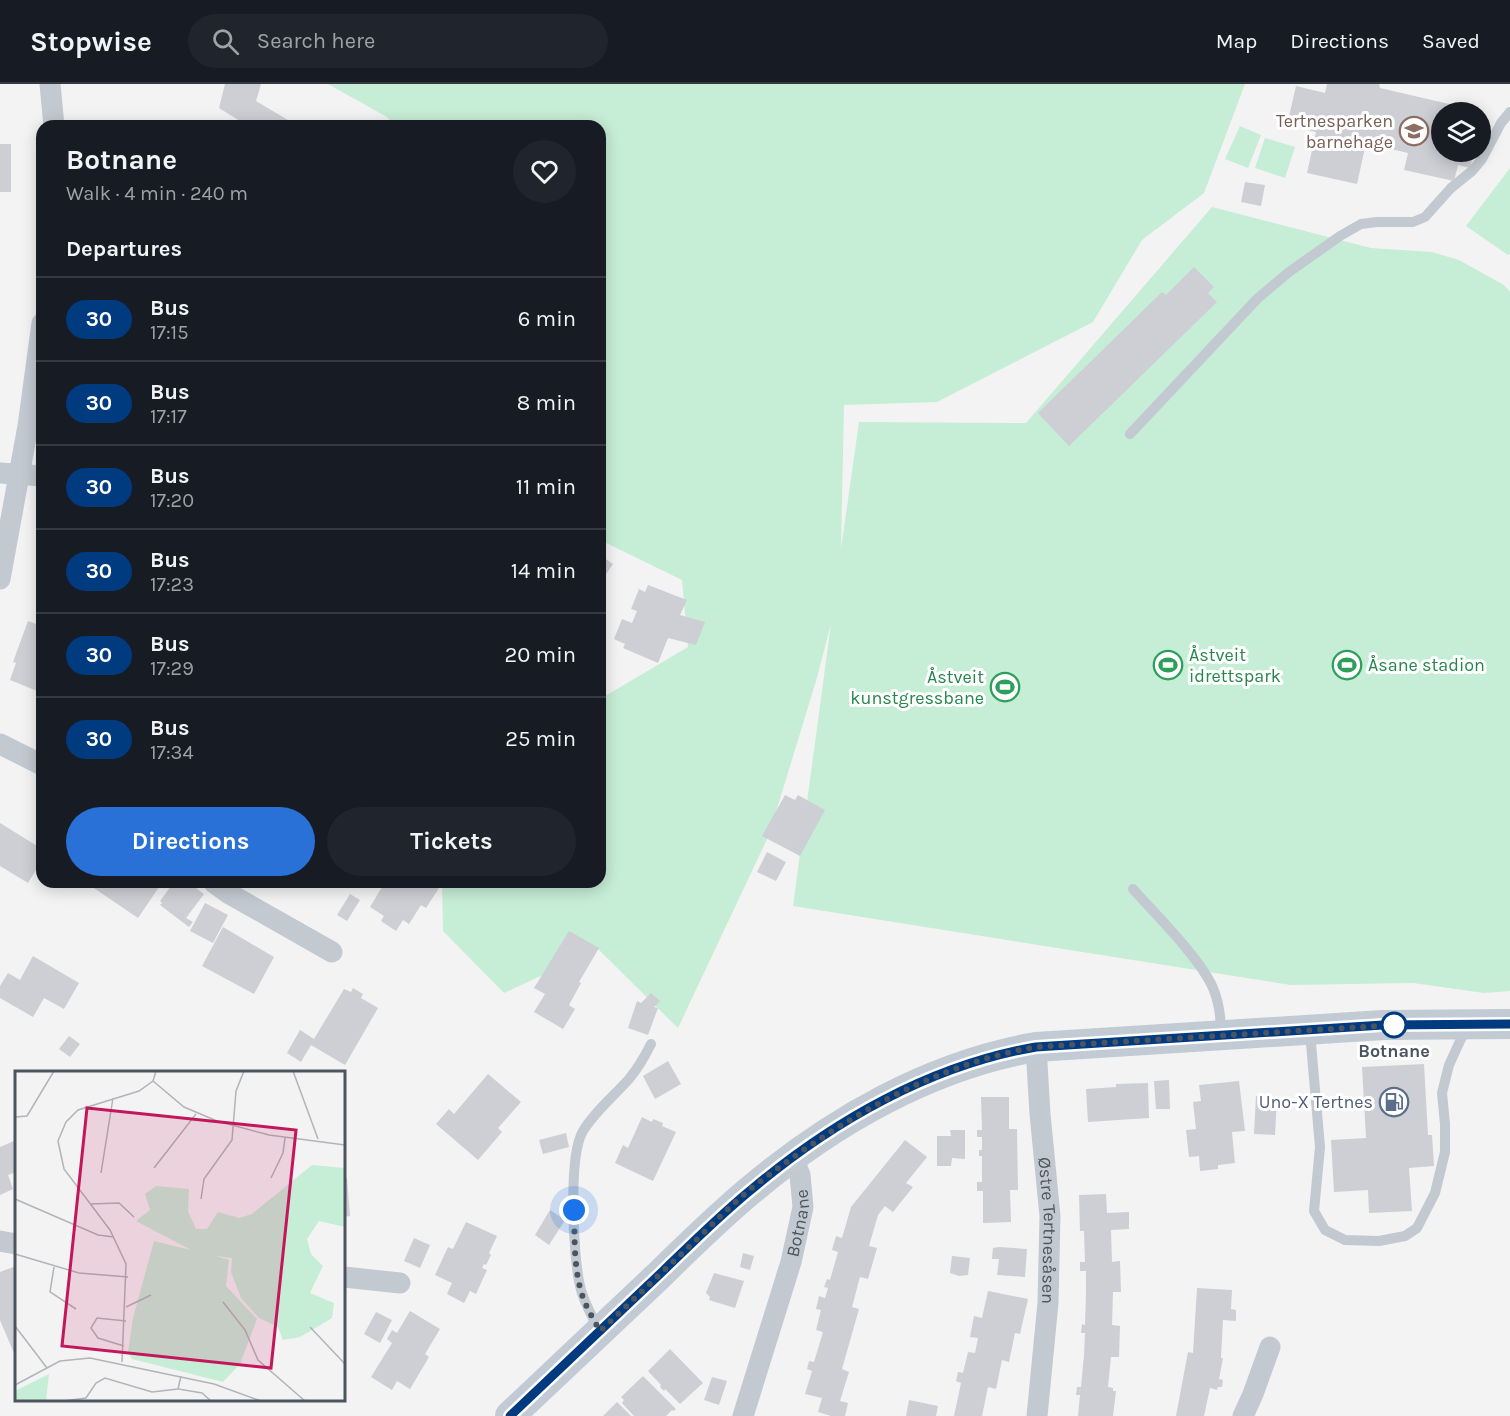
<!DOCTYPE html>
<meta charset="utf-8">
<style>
body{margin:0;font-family:Karla,sans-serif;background:#20242c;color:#f1f3f6;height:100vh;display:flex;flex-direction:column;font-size:22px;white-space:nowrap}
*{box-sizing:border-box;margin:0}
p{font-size:20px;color:#9ea1a6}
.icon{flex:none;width:33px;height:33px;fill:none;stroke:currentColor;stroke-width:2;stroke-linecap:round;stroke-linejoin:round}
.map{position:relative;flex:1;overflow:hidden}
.details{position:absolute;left:36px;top:36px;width:570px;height:768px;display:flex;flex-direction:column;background:#171b24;border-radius:18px;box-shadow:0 3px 15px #0003}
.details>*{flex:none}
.badge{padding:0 12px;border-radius:20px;font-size:21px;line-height:39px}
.tools{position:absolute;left:1431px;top:18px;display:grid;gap:12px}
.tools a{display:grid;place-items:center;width:60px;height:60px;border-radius:50%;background:#171b24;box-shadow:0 3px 15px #0003;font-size:30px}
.you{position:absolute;width:30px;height:30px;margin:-15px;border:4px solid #fff;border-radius:50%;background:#1a73e8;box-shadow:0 0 0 9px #1a73e833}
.map>.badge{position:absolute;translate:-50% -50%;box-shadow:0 0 0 3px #fff}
h2{padding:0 30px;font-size:22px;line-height:54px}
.round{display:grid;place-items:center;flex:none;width:63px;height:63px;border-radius:32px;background:#20242c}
.overview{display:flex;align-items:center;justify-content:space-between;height:102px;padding:0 30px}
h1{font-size:28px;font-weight:700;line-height:45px}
.primary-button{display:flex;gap:12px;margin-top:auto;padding:12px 30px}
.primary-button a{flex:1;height:69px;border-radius:36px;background:#2a71d7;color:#fff;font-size:24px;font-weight:700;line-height:69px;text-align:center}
.primary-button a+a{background:#20242c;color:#f1f3f6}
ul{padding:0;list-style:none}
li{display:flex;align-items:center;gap:18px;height:84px;padding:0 30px;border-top:2px solid #363941}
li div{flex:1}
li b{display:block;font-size:22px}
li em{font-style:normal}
li .badge{min-width:66px;font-weight:700;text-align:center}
header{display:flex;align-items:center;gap:36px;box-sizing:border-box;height:84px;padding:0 30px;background:#171b24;border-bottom:2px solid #363941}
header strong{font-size:28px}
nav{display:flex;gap:33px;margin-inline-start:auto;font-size:21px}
.search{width:420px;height:54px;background:#20242c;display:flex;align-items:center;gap:15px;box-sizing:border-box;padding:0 21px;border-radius:33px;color:#9ea1a6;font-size:22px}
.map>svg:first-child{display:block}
.green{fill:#c6edd6}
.building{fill:#cdcfd4}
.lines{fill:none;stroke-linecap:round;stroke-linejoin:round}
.lane{stroke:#c2c9d0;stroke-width:10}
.street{stroke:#c2c9d0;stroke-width:21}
.secondary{stroke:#c2cad4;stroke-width:30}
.line-casing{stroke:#fff;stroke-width:14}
.line{stroke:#003b80;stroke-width:9}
.walk{stroke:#4c555f;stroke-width:6;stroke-dasharray:0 10.8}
.stop-dot{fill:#fff;stroke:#003b80;stroke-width:3}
.labels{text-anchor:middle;stroke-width:6;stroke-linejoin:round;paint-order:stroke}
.education-label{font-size:18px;fill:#785e54;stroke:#fff;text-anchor:end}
.leisure-label{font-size:18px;fill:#27864d;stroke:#fff;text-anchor:start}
.stop-label{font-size:18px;font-weight:bold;fill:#4c555f;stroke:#fff}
.service-label{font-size:18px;fill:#4e5e75;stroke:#fff;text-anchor:end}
.street-label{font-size:18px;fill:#4c555f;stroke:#fff}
.inset-road{fill:none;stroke:#b1b4b8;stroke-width:1.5}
.view{fill:#c2185b;fill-opacity:0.15;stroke:#c2185b;stroke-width:3}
.inset-edge{fill:none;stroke:#4c555f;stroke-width:3}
</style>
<header>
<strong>Stopwise</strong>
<div class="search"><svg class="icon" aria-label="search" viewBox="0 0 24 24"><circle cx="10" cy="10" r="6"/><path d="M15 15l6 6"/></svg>Search here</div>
<nav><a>Map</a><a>Directions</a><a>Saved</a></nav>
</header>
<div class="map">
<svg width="1510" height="1332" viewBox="0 0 1510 1332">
<rect width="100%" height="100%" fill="#f4f3f3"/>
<g class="green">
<path d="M328 0H1245L1204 109 1142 156 1093 238 937 318 844 321 841 465 859 338 1026 339 1212 123 1371 164 1432 168 1459 176 1504 201 1510 208V907L1484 909 1413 899 1291 901 793 822 831 540 816 597 769 751 678 944 598 865 504 909 443 847 442 798H600V615L688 563 682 496 600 456V42H395L387 33Z"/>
<path d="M1240 42 1261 51 1248 84 1225 75Z"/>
<path d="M1265 54 1295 63 1285 94 1255 84Z"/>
<path d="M1510 84V169L1508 171 1466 142Z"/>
</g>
<g class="building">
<path d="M225 0H261L256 17 288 36 285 42H248L219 24Z"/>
<path d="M1327 0H1379L1380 4 1471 25 1470 28H1442V68H1474L1470 84 1458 81 1454 97 1404 86 1408 69 1366 59 1357 100 1307 89 1316 48 1287 41 1296 2 1325 9Z"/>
<rect x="0" y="60" width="11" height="48"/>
<path d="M1245 98 1265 101 1261 122 1241 118Z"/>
<path d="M1194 183 1214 203 1208 209 1217 218 1069 362 1038 329 1162 208 1166 211Z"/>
<path d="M600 471 613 480 600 499Z"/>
<path d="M648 501 687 516 680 531 705 538 696 561 668 554 658 579 623 564 625 560 614 555 622 535 632 539 637 527 631 525 639 505 645 508Z"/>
<path d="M28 537 42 542V609L10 596 16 579 13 578Z"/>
<path d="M785 711 795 716 798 711 825 726 800 772 762 752Z"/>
<path d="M0 739 42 765V776L28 799 0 782Z"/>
<path d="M767 768 786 778 776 797 757 788Z"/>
<path d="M85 798H152L159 803 138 834Z"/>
<path d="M174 798H188L204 810 186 834 193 838 189 843 160 821 162 819 160 817Z"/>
<path d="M380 798H430L439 804 426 824 421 821 409 840 403 836 396 847 381 837 384 832 370 823 382 803 378 801Z"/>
<path d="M350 810 360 816 347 837 337 831Z"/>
<path d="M205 819 228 831 213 859 190 847Z"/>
<path d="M223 843 274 873 254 910 202 882Z"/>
<path d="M569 847 599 864 579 898 581 899 569 921 575 925 563 945 534 928 545 910 534 904Z"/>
<path d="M33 872 79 899 64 925 44 914 33 933 0 914V902L8 889 20 896Z"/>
<path d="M353 904 363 910 361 914 378 924 345 981 311 961 301 978 287 969 300 946 314 955 344 905 351 908Z"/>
<path d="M651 909 660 917 654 923 658 924 648 951 628 944 637 917 641 919Z"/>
<path d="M69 952 80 960 70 973 59 965Z"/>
<path d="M668 977 681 1000 655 1015 643 992Z"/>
<path d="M1424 980 1428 1051H1432L1434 1082 1409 1084 1412 1127 1369 1129 1368 1106 1334 1108 1331 1056 1366 1054 1362 983Z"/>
<path d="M488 990 521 1018 498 1044 502 1048 478 1076 436 1040 449 1025 454 1030Z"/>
<path d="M1169 996 1170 1025H1156L1154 997Z"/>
<path d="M1239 997 1245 1047 1232 1048 1235 1079 1218 1081V1085L1200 1087 1199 1072 1189 1073 1186 1046 1196 1045 1193 1018 1201 1017 1199 1001Z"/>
<path d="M1148 999 1149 1034 1088 1038 1086 1005 1116 1003V1000Z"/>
<path d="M1256 1012 1277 1013 1275 1051 1254 1050Z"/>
<path d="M981 1013H1009V1045H1017L1018 1106H1010L1011 1138 983 1139V1107H977V1098H982V1072H979V1066H982V1053H977V1046H982Z"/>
<path d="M642 1033 652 1038 653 1035 663 1039 662 1042 676 1048 653 1097 615 1079 623 1061 628 1064Z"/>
<path d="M950 1046H965V1075L952 1074 951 1082H937V1052H951Z"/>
<path d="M566 1049 569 1063 543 1070 539 1056Z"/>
<path d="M16 1056V1088L8 1091 13 1105 0 1111V1063Z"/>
<path d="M905 1056 927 1073 906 1099 913 1103 893 1128 885 1122 878 1131 869 1162 877 1164 868 1195 860 1193 852 1223 859 1225 842 1285 849 1288 840 1317 848 1319 845 1332H831L818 1328 822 1314 805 1310 812 1287 807 1285 809 1277 814 1278 823 1248 816 1246 821 1226 816 1225 819 1212 825 1214 828 1204 824 1203 827 1195 830 1196 838 1168 832 1166 836 1152 842 1154 851 1123Z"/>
<path d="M347 1094 350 1132 344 1133V1095Z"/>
<path d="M1106 1110 1107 1129 1129 1128V1145L1111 1146 1112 1178 1120 1177 1121 1208H1113L1112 1241 1120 1242 1119 1273H1111L1108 1303 1113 1304V1307H1116L1113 1332H1078L1080 1311H1076L1077 1303H1081L1084 1271 1085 1249H1081L1082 1240 1085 1241 1086 1209V1187H1080V1178H1085L1084 1147H1080L1079 1111Z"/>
<path d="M550 1126 565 1136 549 1161 535 1151Z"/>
<path d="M466 1138 497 1152 489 1169 491 1171 486 1181 484 1180 482 1184 487 1186 476 1210 470 1207 464 1219 447 1210 452 1199 435 1191 448 1163 453 1165Z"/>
<path d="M414 1154 430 1161 420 1184 404 1177Z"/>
<path d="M999 1163 1027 1165 1025 1193 997 1191 999 1175H992L993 1164Z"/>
<path d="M743 1169 754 1172 750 1186 740 1183Z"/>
<path d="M952 1172 970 1174 968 1191 959 1192 950 1189Z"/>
<path d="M16 1182V1274L0 1236V1188Z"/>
<path d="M714 1189 744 1197 735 1224 709 1216 710 1213 706 1209Z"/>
<path d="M1197 1204 1232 1206 1231 1225 1236 1226V1237L1223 1236 1221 1274H1223L1219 1295 1223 1296 1222 1303H1218L1217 1306 1210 1304 1204 1332H1176L1188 1268 1193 1269Z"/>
<path d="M988 1207 1028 1215 1020 1250 1015 1249 1009 1278 1002 1276 996 1305 988 1303 982 1332H954L961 1299 956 1297 958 1288 963 1289 968 1268 975 1269 978 1254 970 1253 974 1232 982 1234Z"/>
<path d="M410 1227 440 1245 425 1270 429 1273 410 1305 397 1297 392 1306 371 1293 392 1259 387 1255 392 1246 397 1249Z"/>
<path d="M376 1228 392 1236 380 1259 364 1250Z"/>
<path d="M670 1265 703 1299 680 1320 665 1305 664 1307 660 1303 661 1301 648 1287Z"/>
<path d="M643 1292 676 1325 673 1327 672 1326 666 1332H634L622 1319 624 1316 621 1313Z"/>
<path d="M712 1293 727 1297 719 1321 704 1316Z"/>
<path d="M909 1316 938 1322 936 1332H906Z"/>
<path d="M617 1318 631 1332H603Z"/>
</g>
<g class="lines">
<g class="lane">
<path d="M1130 350 1258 214 1289 188 1340 152 1361 140 1377 138H1413L1425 133 1451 104 1472 87 1482 75 1501 39 1510 28"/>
<path d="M1133 805C1155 830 1200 874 1213 904 1219 918 1221 935 1221 950"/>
<path d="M1310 948 1320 1063 1314 1127 1325 1146 1345 1156 1379 1157 1405 1152 1417 1144 1435 1109 1445 1068V1040L1442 1009 1449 981 1466 944"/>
<path d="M598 1244C591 1230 583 1217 580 1202 573 1172 568 1072 583 1047 595 1027 614 1012 629 995 638 984 645 972 651 960"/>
</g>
<g class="street">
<path d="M50 0 54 42"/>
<path d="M0 389 42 392"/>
<path d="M0 495 28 342 42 239"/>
<path d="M0 660 42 681"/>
<path d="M213 798 228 809 332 868"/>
<path id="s1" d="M1036 963 1040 1030 1050 1132 1048 1219 1037 1332"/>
<path d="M0 1157 16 1160"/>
<path d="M344 1193 400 1199"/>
<path id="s2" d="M743 1332 791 1178 803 1123 800 1091 793 1074"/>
<path d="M1243 1332 1253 1310 1270 1263"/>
</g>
<path class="secondary" d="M510 1332C559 1286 607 1240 655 1195 687 1164 718 1133 752 1105 833 1037 931 981 1036 963L1383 941 1510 940"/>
</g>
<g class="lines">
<g class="line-casing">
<path id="line" d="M510 1332C561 1284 611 1236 662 1188 691 1160 720 1131 752 1105 833 1037 931 981 1036 963L1383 941 1510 940"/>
</g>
<use href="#line" class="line"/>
<path class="walk" d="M574 1126C575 1157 573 1192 586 1221 590 1230 595 1238 600 1247 631 1218 662 1188 693 1159 713 1140 732 1120 753 1103 837 1038 931 981 1036 963L1394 941"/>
</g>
<defs>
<g id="school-ring" transform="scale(1.5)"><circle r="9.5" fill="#fff" stroke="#8d6e63" stroke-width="1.5"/><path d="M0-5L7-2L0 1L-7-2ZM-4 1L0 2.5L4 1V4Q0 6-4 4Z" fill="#8d6e63"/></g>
<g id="stadium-ring" transform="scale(1.5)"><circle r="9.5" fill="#fff" stroke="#2e9e5b" stroke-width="1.5"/><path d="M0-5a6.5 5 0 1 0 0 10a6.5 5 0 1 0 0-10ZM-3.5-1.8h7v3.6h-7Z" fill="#2e9e5b"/></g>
<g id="fuel-ring" transform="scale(1.5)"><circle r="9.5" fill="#fff" stroke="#5c6f8a" stroke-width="1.5"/><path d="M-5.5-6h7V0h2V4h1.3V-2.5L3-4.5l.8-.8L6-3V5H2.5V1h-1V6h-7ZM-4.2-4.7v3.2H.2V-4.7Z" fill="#5c6f8a"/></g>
</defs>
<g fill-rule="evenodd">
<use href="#school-ring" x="1414" y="47"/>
<use href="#stadium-ring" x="1168" y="581"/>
<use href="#stadium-ring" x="1347" y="581"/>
<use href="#stadium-ring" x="1005" y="603"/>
<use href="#fuel-ring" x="1394" y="1018"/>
</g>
<circle class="stop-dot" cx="1394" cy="941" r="12"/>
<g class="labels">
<g class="education-label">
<text x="1393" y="43">Tertnesparken<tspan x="1393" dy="21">barnehage</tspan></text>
</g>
<g class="leisure-label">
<text x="1189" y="577">Åstveit<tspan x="1189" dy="21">idrettspark</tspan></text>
<text x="1368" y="587">Åsane stadion</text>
<text x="984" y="599" text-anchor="end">Åstveit<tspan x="984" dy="21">kunstgressbane</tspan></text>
</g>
<g class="stop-label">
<text x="1394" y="973">Botnane</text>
</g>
<g class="service-label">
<text x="1373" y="1024">Uno-X Tertnes</text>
</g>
<g class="street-label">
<text dy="6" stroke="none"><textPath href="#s2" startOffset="201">Botnane</textPath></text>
<text dy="6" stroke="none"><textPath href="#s1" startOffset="184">Østre Tertnesåsen</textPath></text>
</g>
</g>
<g transform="translate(15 987)">
<rect width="330" height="330" fill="#f4f3f3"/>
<path d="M297 94 330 97V156L304 150 292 168 296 183 308 195 295 222 319 232 317 247 285 266 268 269 263 256 244 247 226 227 216 201 217 187 201 185 214 189 211 215 242 248 225 293 208 311 117 288 113 281 118 247 139 170 176 179 121 150 135 139 130 123 141 115 174 118 173 140 181 158H192L203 141 224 147 237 143ZM34 303 31 330H0V320Z" fill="#c6edd6"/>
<path class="inset-road" d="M278 0 303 68M138 10 169 36 202 50 254 64 330 74M0 46 12 45 39 0M139 97 181 43M86 102 98 27M256 107 268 82 270 67M0 128 83 164 99 166M186 128 189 108 217 69 221 20 229 0M75 133 104 132 119 146M0 183 64 202 113 206M39 196 35 221 61 238M208 231 230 259 243 289 290 330M111 236 136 224M0 255 32 297M295 256 330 293M109 275 83 267 76 257 82 247 111 250M107 291 111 193 95 159 49 98 43 70 51 51 63 39 124 20 138 10 141 0M166 305 163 318 187 322 196 330M0 314 45 290 75 287 199 313 246 330M49 330 71 327 81 312 90 307 137 321 163 318"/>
<path class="view" d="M72 37 281 59 256 297 47 275Z"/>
<rect width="330" height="330" class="inset-edge"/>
</g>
</svg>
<div class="tools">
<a><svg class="icon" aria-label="layers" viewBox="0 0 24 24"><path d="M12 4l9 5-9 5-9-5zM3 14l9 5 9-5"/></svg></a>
</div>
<div class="you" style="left:574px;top:1126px"></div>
<section class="details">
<div class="overview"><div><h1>Botnane</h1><p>Walk · 4 min · 240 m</p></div><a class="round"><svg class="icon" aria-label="heart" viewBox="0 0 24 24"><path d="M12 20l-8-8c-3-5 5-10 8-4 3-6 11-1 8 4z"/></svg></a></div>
<h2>Departures</h2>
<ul>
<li><span class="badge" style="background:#003b80;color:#fff">30</span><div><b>Bus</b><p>17:15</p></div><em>6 min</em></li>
<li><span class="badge" style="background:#003b80;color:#fff">30</span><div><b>Bus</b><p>17:17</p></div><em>8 min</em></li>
<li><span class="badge" style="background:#003b80;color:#fff">30</span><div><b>Bus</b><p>17:20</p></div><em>11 min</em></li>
<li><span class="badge" style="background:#003b80;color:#fff">30</span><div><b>Bus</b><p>17:23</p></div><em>14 min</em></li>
<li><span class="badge" style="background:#003b80;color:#fff">30</span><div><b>Bus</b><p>17:29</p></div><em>20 min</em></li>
<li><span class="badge" style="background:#003b80;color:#fff">30</span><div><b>Bus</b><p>17:34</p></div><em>25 min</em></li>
</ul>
<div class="primary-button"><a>Directions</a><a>Tickets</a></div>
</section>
</div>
